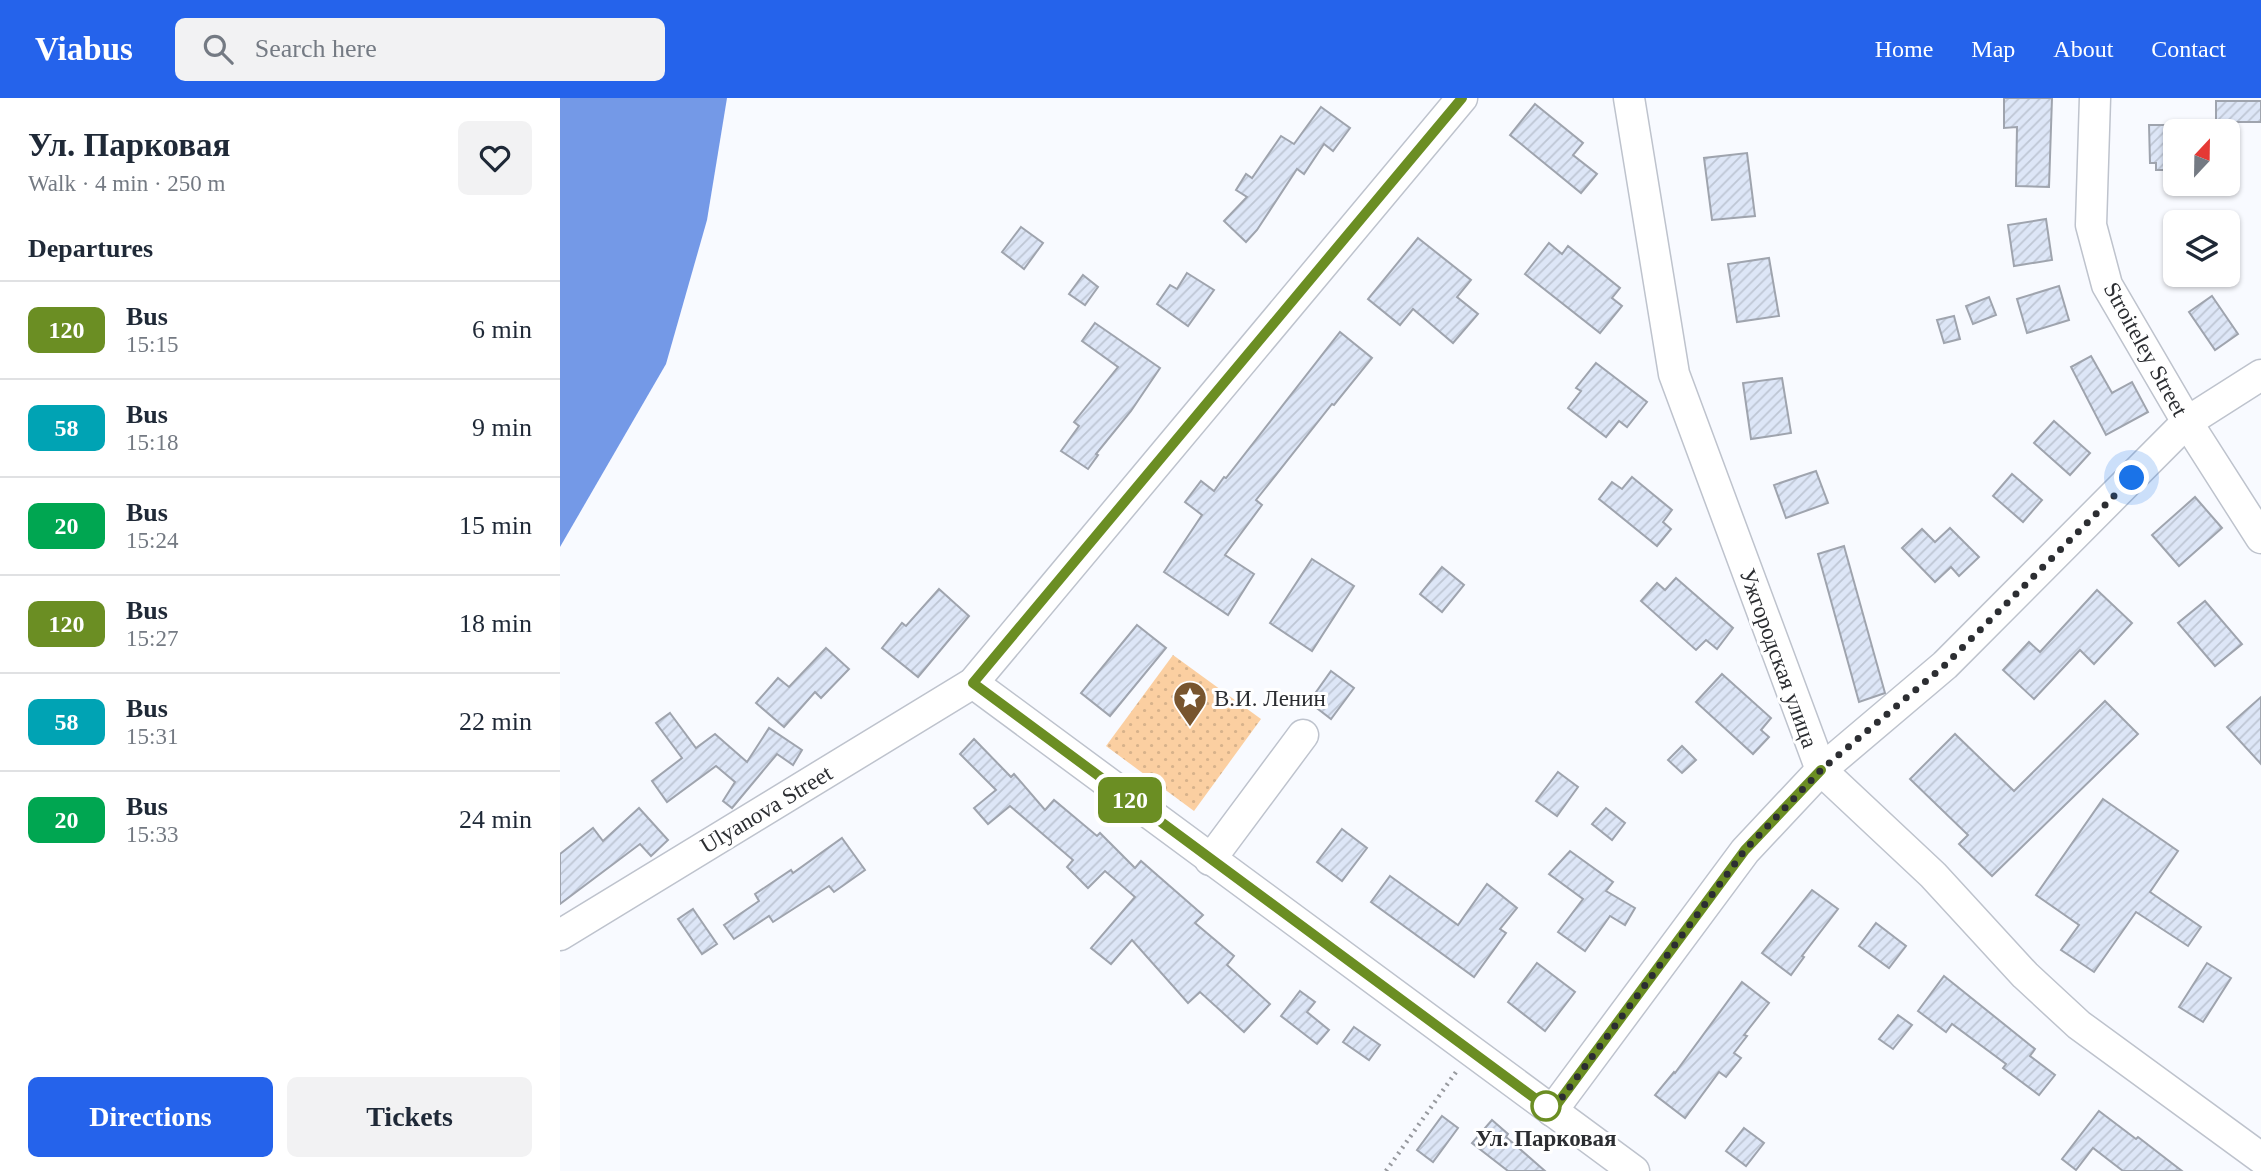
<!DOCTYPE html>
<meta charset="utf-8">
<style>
body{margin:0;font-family:Georgia,serif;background:#f2f2f3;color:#1f2937;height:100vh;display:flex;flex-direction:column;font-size:26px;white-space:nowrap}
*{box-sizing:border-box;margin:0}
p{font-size:23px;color:#747a83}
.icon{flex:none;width:38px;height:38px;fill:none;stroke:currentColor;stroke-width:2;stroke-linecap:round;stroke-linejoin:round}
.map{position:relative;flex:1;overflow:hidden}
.drawer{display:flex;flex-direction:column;background:#fff;width:560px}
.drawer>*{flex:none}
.badge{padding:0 14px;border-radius:10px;font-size:24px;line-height:46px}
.needle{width:46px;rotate:22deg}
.buttons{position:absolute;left:1603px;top:21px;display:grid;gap:14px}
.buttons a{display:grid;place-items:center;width:77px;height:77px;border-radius:10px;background:#fff;box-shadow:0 2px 5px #0004;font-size:35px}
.you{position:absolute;width:35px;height:35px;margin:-18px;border:5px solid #fff;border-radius:50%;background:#1a73e8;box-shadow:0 0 0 10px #1a73e833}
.map>.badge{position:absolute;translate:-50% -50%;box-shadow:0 0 0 4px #fff}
h2{padding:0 28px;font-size:26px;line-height:63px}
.round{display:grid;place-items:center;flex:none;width:74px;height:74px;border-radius:10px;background:#f2f2f3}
.head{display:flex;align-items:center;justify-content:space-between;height:119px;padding:0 28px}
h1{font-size:33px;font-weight:800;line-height:52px}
.primary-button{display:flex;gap:14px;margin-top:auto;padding:14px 28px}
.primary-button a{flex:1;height:80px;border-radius:10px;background:#2563eb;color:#fff;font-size:28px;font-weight:800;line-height:80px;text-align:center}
.primary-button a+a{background:#f2f2f3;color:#1f2937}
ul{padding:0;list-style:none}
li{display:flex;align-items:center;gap:21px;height:98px;padding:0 28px;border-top:2px solid #e0e1e3}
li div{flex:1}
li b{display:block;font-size:26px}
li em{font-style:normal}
li .badge{min-width:77px;font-weight:700;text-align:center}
header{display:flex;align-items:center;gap:42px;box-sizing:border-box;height:98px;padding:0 35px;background:#2563eb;color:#fff}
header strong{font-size:33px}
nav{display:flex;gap:38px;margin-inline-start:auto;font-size:24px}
.search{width:490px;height:63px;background:#f2f2f3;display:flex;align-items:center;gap:18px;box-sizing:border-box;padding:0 24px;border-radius:10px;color:#747a83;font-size:26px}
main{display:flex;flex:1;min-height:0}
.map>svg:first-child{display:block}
.green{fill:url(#green-dots)}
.water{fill:#7499e7}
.building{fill:url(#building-hatch);stroke:#9fa4ae;stroke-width:2}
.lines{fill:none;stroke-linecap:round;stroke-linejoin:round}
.minor-casing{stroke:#bec3cd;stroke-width:33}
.path{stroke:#97999e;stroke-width:4.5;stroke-dasharray:2 5;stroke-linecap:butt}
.minor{stroke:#fff;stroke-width:30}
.line-casing{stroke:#fff;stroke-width:16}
.line{stroke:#6b8e23;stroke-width:10}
.walk{stroke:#2c2e32;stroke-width:7;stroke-dasharray:0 12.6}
.stop-dot{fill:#fff;stroke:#6b8e23;stroke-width:3.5}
.labels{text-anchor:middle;stroke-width:6;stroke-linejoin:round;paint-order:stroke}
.street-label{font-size:23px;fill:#2c2e32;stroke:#fff}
.poi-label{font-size:23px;fill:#2c2e32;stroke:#fff;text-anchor:start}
.stop-label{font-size:23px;font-weight:bold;fill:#2c2e32;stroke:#fff}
</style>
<header>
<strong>Viabus</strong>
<div class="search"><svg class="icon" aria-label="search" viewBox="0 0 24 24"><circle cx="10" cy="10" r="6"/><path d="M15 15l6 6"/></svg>Search here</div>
<nav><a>Home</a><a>Map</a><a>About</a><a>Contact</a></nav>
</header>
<main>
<section class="drawer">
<div class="head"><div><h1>Ул. Парковая</h1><p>Walk · 4 min · 250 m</p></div><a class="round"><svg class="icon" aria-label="heart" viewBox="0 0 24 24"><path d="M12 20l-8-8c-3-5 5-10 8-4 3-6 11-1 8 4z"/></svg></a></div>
<h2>Departures</h2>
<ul>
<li><span class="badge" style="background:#6b8e23;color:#fff">120</span><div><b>Bus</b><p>15:15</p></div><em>6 min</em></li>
<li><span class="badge" style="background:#00a3b4;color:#fff">58</span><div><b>Bus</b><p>15:18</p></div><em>9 min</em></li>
<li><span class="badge" style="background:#00a651;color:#fff">20</span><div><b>Bus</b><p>15:24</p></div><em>15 min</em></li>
<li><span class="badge" style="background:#6b8e23;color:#fff">120</span><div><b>Bus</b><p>15:27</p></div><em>18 min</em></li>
<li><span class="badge" style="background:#00a3b4;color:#fff">58</span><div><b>Bus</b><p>15:31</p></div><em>22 min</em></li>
<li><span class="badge" style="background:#00a651;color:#fff">20</span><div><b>Bus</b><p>15:33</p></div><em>24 min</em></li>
</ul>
<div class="primary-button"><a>Directions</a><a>Tickets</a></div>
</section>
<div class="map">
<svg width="1701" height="1073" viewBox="0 0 1701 1073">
<defs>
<pattern id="green-dots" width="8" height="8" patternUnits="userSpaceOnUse" patternTransform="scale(1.75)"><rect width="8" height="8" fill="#fbcfa1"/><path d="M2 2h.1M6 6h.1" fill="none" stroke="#d7b28b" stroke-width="1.8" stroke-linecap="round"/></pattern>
<pattern id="building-hatch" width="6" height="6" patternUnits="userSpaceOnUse" patternTransform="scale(1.75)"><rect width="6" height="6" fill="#dde6f7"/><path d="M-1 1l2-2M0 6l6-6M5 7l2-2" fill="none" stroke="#bec6d4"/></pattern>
</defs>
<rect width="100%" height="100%" fill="#f8faff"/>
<path class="green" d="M613 557 701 621 634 713 546 648Z"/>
<path class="water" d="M0 0H167L147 122 106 266 0 449Z"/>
<g class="building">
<path d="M1444 0H1492L1489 89 1456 88 1457 29 1444 30Z"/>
<rect x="1656" y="3" width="45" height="21"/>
<path d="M975 6 1023 45 1013 57 1037 76 1021 95 950 37Z"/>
<path d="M761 9 790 30 773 53 764 46 744 76 737 71 697 132 686 144 664 123 687 99 676 92 686 76 692 80 721 38 734 46Z"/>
<path d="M1589 27H1615V72H1596V65H1590Z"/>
<path d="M1187 55 1195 118 1152 122 1144 60Z"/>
<path d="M1486 121 1492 162 1454 168 1448 127Z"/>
<path d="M461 129 483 145 464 171 442 154Z"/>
<path d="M858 140 911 182 897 199 918 216 893 245 853 211 840 227 808 201Z"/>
<path d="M989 145 1002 156 1008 148 1060 190 1052 200 1062 208 1040 235 965 176Z"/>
<path d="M1209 160 1219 218 1177 224 1168 166Z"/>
<path d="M627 175 654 192 628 228 597 206 610 187 617 191Z"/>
<path d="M523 177 538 189 525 207 509 196Z"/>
<path d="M1499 188 1509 222 1467 235 1457 201Z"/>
<path d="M1652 198 1678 236 1655 252 1629 214Z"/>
<path d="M1429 199 1436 217 1413 226 1406 208Z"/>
<path d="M1394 218 1400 241 1384 245 1377 222Z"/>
<path d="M535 225 600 270 571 313 536 356 538 357 528 371 501 353 519 328 514 324 558 269 522 243Z"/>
<path d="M780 234 812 260 774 307 772 306 696 402 702 407 665 457 694 476 668 517 604 474 642 417 625 404 641 383 654 393 664 379 666 380Z"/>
<path d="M1531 258 1552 295 1572 284 1588 314 1546 337 1511 269Z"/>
<path d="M1036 265 1087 304 1067 329 1059 323 1046 339 1008 310 1021 293 1016 290Z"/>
<path d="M1222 280 1231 335 1191 341 1183 285Z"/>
<path d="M1494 323 1530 355 1510 377 1474 345Z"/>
<path d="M1256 373 1268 405 1226 420 1214 387Z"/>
<path d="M1452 376 1482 402 1463 424 1433 398Z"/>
<path d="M1072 379 1112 412 1103 424 1111 431 1097 448 1039 401 1052 384 1062 391Z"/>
<path d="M1635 399 1662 430 1619 468 1592 437Z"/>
<path d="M1390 430 1419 459 1399 478 1391 469 1375 484 1342 450 1362 431 1375 444Z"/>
<path d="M1284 448 1325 595 1299 604 1258 456Z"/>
<path d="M752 461 794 488 752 553 710 525Z"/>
<path d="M882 469 904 487 882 514 860 496Z"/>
<path d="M1116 480 1173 530 1157 551 1146 542 1136 552 1081 503 1097 485 1105 492Z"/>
<path d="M379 491 409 518 358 579 322 550 342 525 346 528Z"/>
<path d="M1537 492 1572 525 1534 566 1520 552 1474 601 1443 572 1469 544 1480 554Z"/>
<path d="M1645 503 1682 546 1655 568 1618 525Z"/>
<path d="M577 527 606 550 550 618 521 595Z"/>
<path d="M266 550 289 571 261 600 255 594 224 629 196 605 218 580 229 589Z"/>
<path d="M771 573 794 590 771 621 749 604Z"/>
<path d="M1162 576 1211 620 1201 632 1209 639 1193 656 1136 604Z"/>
<path d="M1701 599V666L1667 629Z"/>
<path d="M1545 603 1578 636 1432 778 1399 746 1408 737 1350 681 1395 636 1454 693Z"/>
<path d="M110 615 136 650 155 636 187 664 209 630 242 652 233 667 217 656 172 710 163 703 175 684 156 668 107 704 92 683 122 660 96 625Z"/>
<path d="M414 641 451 679 454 676 485 712 494 702 537 738 540 735 575 770 581 763 643 817 635 825 674 858 667 867 710 906 684 934 640 894 628 905 572 842 551 866 531 850 575 799 545 773 528 790 507 769 513 762 450 708 428 726 414 710 436 692 400 656Z"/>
<path d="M1122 648 1136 662 1122 675 1108 662Z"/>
<path d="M998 674 1018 689 997 718 976 703Z"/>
<path d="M1543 701 1618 753 1590 794 1641 829 1628 848 1576 814 1534 874 1501 852 1519 827 1476 797Z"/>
<path d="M79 710 108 742 91 758 80 746 0 806V756L33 730 43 743Z"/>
<path d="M1046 710 1065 725 1052 742 1032 726Z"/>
<path d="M782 731 807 750 782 783 757 764Z"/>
<path d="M282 740 305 772 274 794 269 788 213 824 209 818 174 841 164 827 199 803 195 796 231 772 233 775Z"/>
<path d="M1010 753 1053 784 1046 793 1075 810 1065 827 1050 818 1025 853 998 834 1023 801 989 776Z"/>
<path d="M830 778 898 827 927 786 957 810 940 831 946 835 914 879 811 804Z"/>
<path d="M1252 792 1278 811 1242 858 1244 859 1231 877 1202 855Z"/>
<path d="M133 811 157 846 142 856 118 821Z"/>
<path d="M1316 825 1346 848 1329 870 1299 848Z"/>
<path d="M977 865 1015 894 985 933 948 904Z"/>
<path d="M1647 865 1671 880 1643 924 1619 909Z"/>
<path d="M1384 878 1475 951 1470 958 1495 977 1479 997 1443 970 1446 966 1392 926 1386 934 1358 913Z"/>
<path d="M1182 884 1209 905 1184 937 1187 938 1174 955 1181 960 1166 979 1159 974 1125 1020 1095 997 1114 974 1115 975Z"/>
<path d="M740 893 755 904 747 914 769 932 757 946 721 918Z"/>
<path d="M1338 917 1352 927 1333 951 1319 941Z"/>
<path d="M794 929 820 947 809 962 783 944Z"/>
<path d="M1539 1013 1576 1041 1578 1039 1622 1073H1563L1533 1050 1516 1072 1502 1061Z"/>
<path d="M882 1018 898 1030 873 1064 857 1052Z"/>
<path d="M932 1022 948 1036 946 1039 985 1073H948L912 1045Z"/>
<path d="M1184 1030 1204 1045 1186 1068 1166 1053Z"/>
</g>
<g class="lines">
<g class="minor-casing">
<g id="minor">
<path d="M1069 0 1114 276 1261 672 1373 777 1465 877 1519 927 1701 1060"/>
<path d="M1535 0 1531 127 1547 187 1627 324 1701 440"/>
<path d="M413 585 1074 1073"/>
<path d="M650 762 743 637"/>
<path d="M0 837 413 585 902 0"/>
<path d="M992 1013 1185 753 1261 672 1385 567 1627 324 1701 277"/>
</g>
</g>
<path class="path" d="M826 1073 896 974"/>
<use href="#minor" class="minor"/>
</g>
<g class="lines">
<g class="line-casing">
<path id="line" d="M902 0 413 585 992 1013 1185 752 1261 672"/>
</g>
<use href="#line" class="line"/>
<path class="walk" d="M986 1008 992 1013 1185 752 1261 672 1385 567 1572 380"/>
</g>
<defs>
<g id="sight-pin" transform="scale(1.75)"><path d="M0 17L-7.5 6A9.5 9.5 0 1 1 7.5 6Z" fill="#78552e" stroke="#fff"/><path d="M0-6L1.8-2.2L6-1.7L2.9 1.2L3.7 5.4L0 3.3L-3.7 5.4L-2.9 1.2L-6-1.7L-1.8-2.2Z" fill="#fff"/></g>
</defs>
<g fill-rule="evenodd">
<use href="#sight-pin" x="630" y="600"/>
</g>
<circle class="stop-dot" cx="986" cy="1008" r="14"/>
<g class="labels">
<g class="street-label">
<text transform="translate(1586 251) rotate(61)" y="8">Stroiteley Street</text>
<text transform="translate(1219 560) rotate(70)" y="8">Ужгородская улица</text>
<text transform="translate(206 711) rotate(-31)" y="8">Ulyanova Street</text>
</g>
<g class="poi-label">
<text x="654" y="608">В.И. Ленин</text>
</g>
<g class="stop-label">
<text x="986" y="1048">Ул. Парковая</text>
</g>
</g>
</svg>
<div class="buttons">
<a><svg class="needle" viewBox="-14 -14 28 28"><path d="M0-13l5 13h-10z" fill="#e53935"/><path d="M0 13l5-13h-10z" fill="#747a83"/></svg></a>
<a><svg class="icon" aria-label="layers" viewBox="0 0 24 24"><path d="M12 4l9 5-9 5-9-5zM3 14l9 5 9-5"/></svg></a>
</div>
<div class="you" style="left:1572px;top:380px"></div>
<b class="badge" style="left:570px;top:702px;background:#6b8e23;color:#fff">120</b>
</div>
</main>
